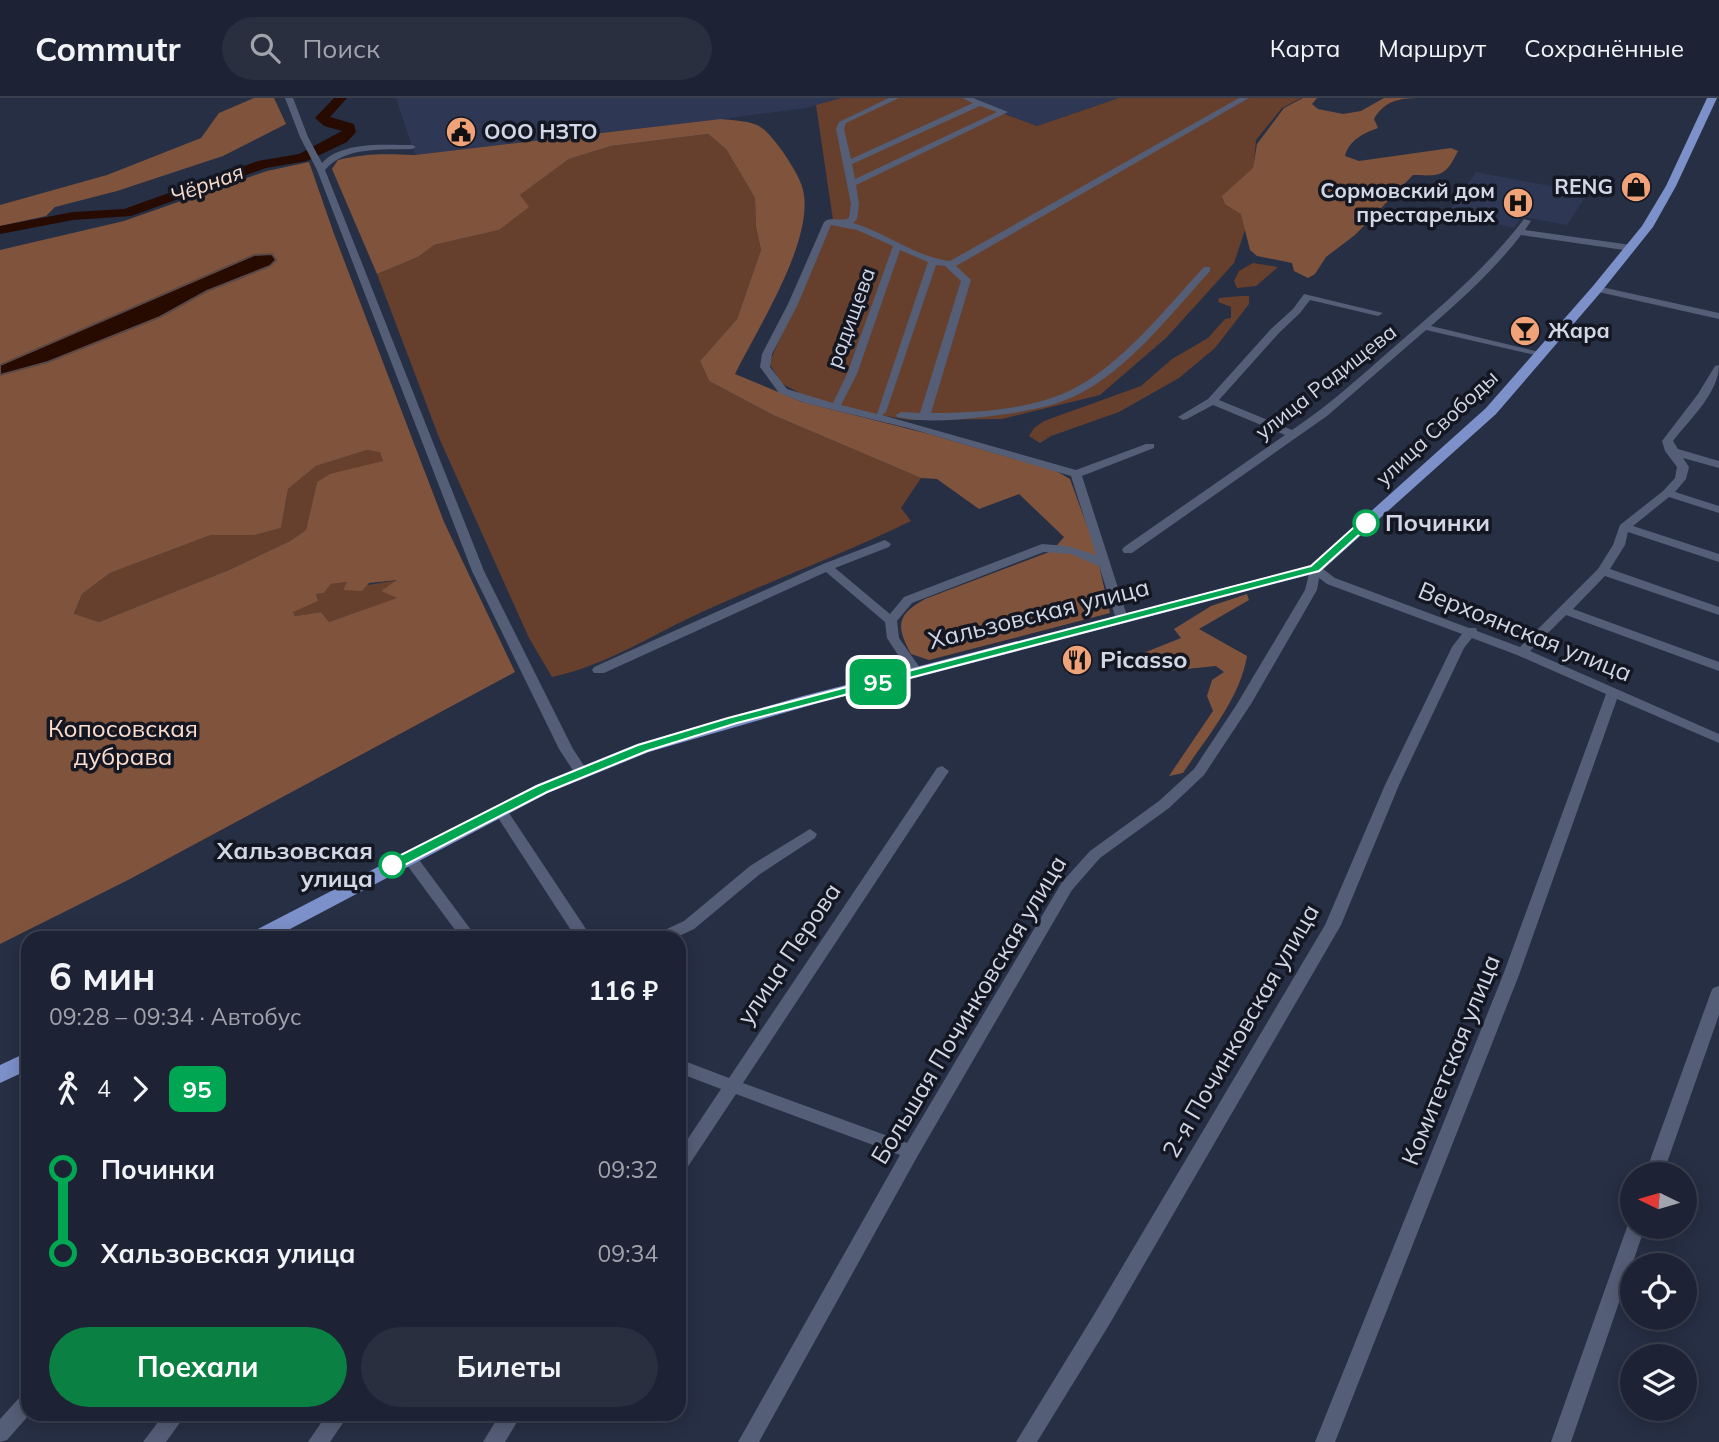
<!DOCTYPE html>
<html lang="ru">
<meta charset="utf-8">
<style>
body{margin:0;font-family:Mulish,sans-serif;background:#2a2f40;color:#f1f3f6;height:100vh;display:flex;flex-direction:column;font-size:26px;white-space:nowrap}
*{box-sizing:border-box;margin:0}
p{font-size:23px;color:#a0a4ac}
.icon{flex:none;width:38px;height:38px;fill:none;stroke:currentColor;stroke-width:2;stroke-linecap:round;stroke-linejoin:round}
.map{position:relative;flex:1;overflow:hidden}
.drawer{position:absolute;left:21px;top:833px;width:665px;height:490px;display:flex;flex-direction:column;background:#1d2334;border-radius:21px;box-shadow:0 4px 18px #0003,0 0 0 2px #3b404f}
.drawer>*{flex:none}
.badge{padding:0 14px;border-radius:10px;font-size:24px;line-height:46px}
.needle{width:46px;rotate:275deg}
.tools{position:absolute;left:1620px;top:1064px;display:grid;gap:14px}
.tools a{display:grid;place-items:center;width:77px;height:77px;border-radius:50%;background:#1d2334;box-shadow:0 4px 18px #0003,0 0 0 2px #3b404f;font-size:35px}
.map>.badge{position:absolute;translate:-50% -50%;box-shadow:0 0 0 4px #fff}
.legs{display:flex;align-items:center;gap:10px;height:77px;padding:0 28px;font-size:23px}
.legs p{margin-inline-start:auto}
.head{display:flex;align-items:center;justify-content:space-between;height:119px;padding:0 28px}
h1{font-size:38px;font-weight:700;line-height:52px}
.button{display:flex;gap:14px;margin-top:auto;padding:14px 28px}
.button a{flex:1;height:80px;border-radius:42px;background:#0b8043;color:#fff;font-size:28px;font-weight:700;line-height:80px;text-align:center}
.button a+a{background:#2a2f40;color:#f1f3f6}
ul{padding:0 28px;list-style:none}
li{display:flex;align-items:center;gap:24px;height:84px;font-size:26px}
li i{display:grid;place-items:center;width:10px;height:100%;margin:0 9px;background:currentColor}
li i::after{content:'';width:18px;height:18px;margin:-9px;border:5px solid;border-radius:50%;background:#1d2334}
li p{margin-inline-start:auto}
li:first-child i{background:linear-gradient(#0000 50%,currentColor 0)}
li:last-child i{background:linear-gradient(currentColor 50%,#0000 0)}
header{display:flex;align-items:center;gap:42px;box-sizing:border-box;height:98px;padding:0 35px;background:#1d2334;border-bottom:2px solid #3b404f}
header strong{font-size:33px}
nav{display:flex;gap:38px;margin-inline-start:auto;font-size:24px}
.search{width:490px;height:63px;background:#2a2f40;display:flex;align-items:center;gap:18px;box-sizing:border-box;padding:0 24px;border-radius:38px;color:#a0a4ac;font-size:26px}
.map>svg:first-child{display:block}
.built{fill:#2e3753}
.green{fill:#66402c}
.forest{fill:#80543c;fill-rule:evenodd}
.water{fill:#270a00;stroke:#5a4845;stroke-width:2}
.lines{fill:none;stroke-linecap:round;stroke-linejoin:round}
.river{fill:#270a00;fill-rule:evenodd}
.minor{fill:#555e77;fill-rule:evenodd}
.major{fill:#7c90c9;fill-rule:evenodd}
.line-1{fill:#00a651;stroke:#fff;stroke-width:2}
.stop-1-dot{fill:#fff;stroke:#00a651;stroke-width:3.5}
.labels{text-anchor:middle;stroke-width:7;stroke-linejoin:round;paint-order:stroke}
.far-poi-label{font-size:21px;font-weight:bold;fill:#d1d7e6;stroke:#141721;text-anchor:start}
.far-water-label{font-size:21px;font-style:italic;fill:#fadccd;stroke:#141721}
.far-street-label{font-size:21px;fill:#d1d7e6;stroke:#141721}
.stop-label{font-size:24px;font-weight:bold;fill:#d1d7e6;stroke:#141721;text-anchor:start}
.street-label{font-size:24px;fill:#d1d7e6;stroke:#141721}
.poi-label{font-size:24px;font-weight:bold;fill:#d1d7e6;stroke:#141721;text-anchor:start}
.park-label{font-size:24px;fill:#fbdccd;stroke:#141721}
</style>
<header>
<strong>Commutr</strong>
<div class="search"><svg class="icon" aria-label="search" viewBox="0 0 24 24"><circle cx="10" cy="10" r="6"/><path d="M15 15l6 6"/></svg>Поиск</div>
<nav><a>Карта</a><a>Маршрут</a><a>Сохранённые</a></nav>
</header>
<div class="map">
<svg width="1719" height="1344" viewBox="0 0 1719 1344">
<rect width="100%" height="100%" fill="#272f45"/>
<g class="built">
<path d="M396 0H841L807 10 721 21 415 57Z"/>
<path d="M962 0H1119L1037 28Z"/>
<path d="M1476 74 1588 95 1567 127 1522 119 1514 130 1448 115Z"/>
</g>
<g class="green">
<path d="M841 0H962L1037 28 1119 0H1301L1282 10 1256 42 1249 120 1234 165 1167 239 1100 297 1002 321 909 322 840 310 807 299 781 285 769 265 833 122 816 7Z"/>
<path d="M708 36 726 51 755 100 756 129 761 152 737 221 700 263 709 283 773 317 921 380 901 410 911 423C843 456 773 482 704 513 653 536 608 567 552 579L529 540 440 342 377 176 418 159 434 147 499 132 520 97 569 61 611 48Z"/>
<path d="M1253 165 1278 169 1256 188 1237 190 1234 183 1239 173Z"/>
<path d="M1241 198H1249V206L1215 250 1179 280 1119 314 1051 338 1040 345 1029 338 1034 330 1044 323 1141 288 1172 261 1208 240 1225 221 1231 220V209L1218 204 1219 200Z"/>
<path d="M367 352 380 353 383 363 317 384 306 432 290 443 229 472 99 524 74 517 82 496 110 475 211 437H255L281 430 288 391 316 368Z"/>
<path d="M398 482 381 493 398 500 329 524 321 514 295 518 293 513 318 503 316 496 324 495 331 486 348 484 343 491Z"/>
</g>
<g class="forest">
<path d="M254 0H274L286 26 223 58 117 93 55 109 46 118 0 128V107L107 77 201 40 219 15Z"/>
<path d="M1303 0H1317L1312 6 1318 11 1343 16 1361 13 1384 0H1419C1399 0 1384 3 1374 21L1378 30C1364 35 1349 42 1345 58L1359 63 1451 50 1458 53C1445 79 1441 78 1413 77L1355 137 1326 159 1315 176 1308 180 1294 173 1292 165 1257 158 1250 152 1241 116 1225 106 1222 98 1253 70 1257 46 1284 10Z"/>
<path d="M721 21C759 25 760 23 783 54 790 65 800 79 803 92 815 142 757 231 735 276L802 304 929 336 1056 373 1070 381 1095 450 1110 515 929 562 911 556C896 528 896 517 925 501L1052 453 1064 439 1019 396 979 411 937 381 921 380 773 317 709 283 700 263 737 221 761 152 756 129 755 100 726 51 708 36 611 48 569 61 520 97 529 109 499 132 434 147 418 159 377 176 332 71 338 62C367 55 386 56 415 57Z"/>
<path d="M309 64 334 136 444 424 515 574 130 781 0 846V277L48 264 160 219 207 193 245 179 253 157 0 267V152L124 123 267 73ZM367 352 380 354 383 363 330 376 317 384 306 432 290 443 229 472 99 524 74 516 82 496 110 475 211 437H255L281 430 288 391 316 368ZM397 482 381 493 397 500 329 524 321 514 295 518 293 514 318 503 316 496 324 495 331 486 347 484 343 492 362 493 369 485Z"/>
<path d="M1247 496 1249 502 1199 531 1247 558C1240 601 1206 640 1183 675L1169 678 1213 613 1207 598 1212 582 1224 574 1216 568 1167 573 1137 570 1131 560 1181 540 1174 531 1211 508Z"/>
</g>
<path class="water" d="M272 156 276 162 270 168 207 193 160 219 48 264 0 277V267L254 157Z"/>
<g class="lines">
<path class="river" d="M334 0H347L330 19 354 26 356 34 347 44 307 63 266 70 131 118 73 122 0 136V128L73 114 124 111 258 63 299 56 342 33 324 28 315 20Z"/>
<g class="minor">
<path d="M285 0H293L308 39 322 65C342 43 384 47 412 47L416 49 412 51C383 52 345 48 325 72L484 473 573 651 588 674 586 677H576L559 651 472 473 317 72 300 39Z"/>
<path d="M889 0H899L846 25 844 31 851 61 973 5 962 0H973L1008 14 856 87 859 106 857 121 853 125C887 135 915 159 950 163L1239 0H1249L956 168 971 182 931 315C975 315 1028 312 1069 293 1120 269 1166 210 1204 169H1210V173C1172 215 1128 272 1077 297 1049 311 1014 315 983 319 955 322 925 325 897 319L896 317 901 314 920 315 961 183 945 168 936 167 886 314 882 317 1076 372 1146 346H1154V350L1082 378 1128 521 1122 525 1116 521 1099 468 1071 456 1044 454 912 505 897 523 899 540 923 574 916 578 911 577 887 540 885 524 826 474 604 575H594L592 572 594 569 823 466 885 442 891 446 889 449 835 470 890 516 904 499 1042 446 1067 448 1096 457 1071 378 912 331 805 305 779 295 760 269 762 256 788 206 824 124C830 118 841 124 849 120L851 106 836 31 839 24ZM980 8 997 14 855 81 852 66ZM831 127 857 132 893 148 847 276 833 305 787 291 770 269 772 256 798 206ZM900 152 928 164 877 316 841 307 857 276Z"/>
<path d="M1524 121 1531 123 1525 132 1631 147 1636 150 1631 153 1521 137C1495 171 1464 199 1431 228L1544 255V259L1426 232 1327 318 1132 455H1124L1122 452 1124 449 1285 337 1213 307 1187 321 1183 322 1178 319 1208 301 1271 231 1293 211 1304 196 1383 215 1378 218 1310 202 1300 215 1279 235 1219 302 1292 332C1328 308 1360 279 1393 250 1440 209 1486 171 1524 121Z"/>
<path d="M1597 188 1719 215V221L1594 193V189Z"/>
<path d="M1719 267C1719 295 1689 322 1673 343L1678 351 1719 363V370L1683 360 1689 369 1686 381 1675 394 1719 408V415L1669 399 1633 428 1719 456V464L1628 434 1625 447 1610 471 1719 509V517L1605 478 1573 511 1719 564V573L1566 517 1530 553 1719 636V645L1617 601 1519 877 1335 1344H1315L1503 877 1606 596 1517 557 1472 540 1464 550 1399 687 1341 827 1109 1227 1037 1344H1016L1095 1215 1325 827 1385 687 1452 549 1462 536 1327 486 1319 480 1317 492 1251 606 1204 677 1169 710 1100 760 1072 792 917 1059 759 1344H738L900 1057 736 996 685 1073 679 1075V1054L721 991 679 975V961L729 980 937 670 942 668 949 673 743 985 907 1045 1062 784 1090 753 1159 703 1194 671 1237 606 1305 492 1311 468H1319L1335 480 1469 530H1476L1477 533 1520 549 1598 471 1613 447 1620 427 1663 393 1675 380 1677 369 1665 353 1662 343 1698 296 1715 268Z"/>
<path d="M500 707 505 709 592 840H576L493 712Z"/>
<path d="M810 731 817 736 815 740 760 776 694 831 675 840H653L656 836 684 823 750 768Z"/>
<path d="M409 754 414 755 477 840H461L404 763 402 759 404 755Z"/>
<path d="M1719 888V917L1663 1076H1645L1711 894 1713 890Z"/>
<path d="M1633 1122V1129H1645L1571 1344H1551L1627 1129Z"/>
<path d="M28 1295V1316H30L7 1342 0 1344V1321L21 1298Z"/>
<path d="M164 1316H186L166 1344H143Z"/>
<path d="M327 1316H349L330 1344H308Z"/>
<path d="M500 1316H522L505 1344H483Z"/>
</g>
<g class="major">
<path d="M1707 0H1717L1676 88 1653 129 1601 194 1496 316 1320 474 815 606 649 654 548 695 273 840H247L250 835 536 687 637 646 803 598 1310 468 1486 310 1593 188 1642 128 1666 88Z"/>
<path d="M28 954V972L0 985V967Z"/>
</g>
</g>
<path class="line-1" d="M1362 422 1372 425 1319 473 737 625 647 653 547 694 397 771H387L385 767 387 764 537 688 638 647 728 620 1311 468Z"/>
<defs>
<g id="civic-disc" transform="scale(1.575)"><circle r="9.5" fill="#f0a279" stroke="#141721"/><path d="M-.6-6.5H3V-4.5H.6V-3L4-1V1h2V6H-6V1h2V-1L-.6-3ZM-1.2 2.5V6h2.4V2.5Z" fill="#111"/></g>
<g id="shop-disc" transform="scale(1.575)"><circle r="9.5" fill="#f0a279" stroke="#141721"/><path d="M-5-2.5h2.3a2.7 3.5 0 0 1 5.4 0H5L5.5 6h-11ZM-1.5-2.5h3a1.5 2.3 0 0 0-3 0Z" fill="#111"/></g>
<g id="hospital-disc" transform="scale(1.575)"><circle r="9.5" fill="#f0a279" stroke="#141721"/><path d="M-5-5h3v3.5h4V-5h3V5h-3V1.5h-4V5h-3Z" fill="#111"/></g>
<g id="bar-disc" transform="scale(1.575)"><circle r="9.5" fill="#f0a279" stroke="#141721"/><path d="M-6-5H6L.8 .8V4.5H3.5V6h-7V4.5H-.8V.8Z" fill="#111"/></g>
<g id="restaurant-disc" transform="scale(1.575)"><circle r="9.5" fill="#f0a279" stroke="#141721"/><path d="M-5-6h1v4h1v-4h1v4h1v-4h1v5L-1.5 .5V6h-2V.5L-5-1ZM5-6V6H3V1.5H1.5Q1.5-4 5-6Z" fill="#111"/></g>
</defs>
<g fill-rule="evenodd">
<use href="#civic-disc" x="461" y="34"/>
<use href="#shop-disc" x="1636" y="89"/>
<use href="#hospital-disc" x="1518" y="105"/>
<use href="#bar-disc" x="1525" y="233"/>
<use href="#restaurant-disc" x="1077" y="562"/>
</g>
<g class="stop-1-dot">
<circle cx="1366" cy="425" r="12"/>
<circle cx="392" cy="767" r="12"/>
</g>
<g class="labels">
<g class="far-poi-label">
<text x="484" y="41">ООО НЗТО</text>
<text x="1613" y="96" text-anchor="end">RENG</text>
<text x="1495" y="100" text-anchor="end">Сормовский дом<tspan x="1495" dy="24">престарелых</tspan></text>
<text x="1548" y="240">Жара</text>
</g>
<g class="far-water-label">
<text transform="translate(207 86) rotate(-20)" y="7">Чёрная</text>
</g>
<g class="far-street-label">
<text transform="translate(851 220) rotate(-70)" y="7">радищева</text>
<text transform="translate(1326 284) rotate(-38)" y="7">улица Радищева</text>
<text transform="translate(1437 330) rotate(-43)" y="7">улица Свободы</text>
</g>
<g class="stop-label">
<text x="1385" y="433">Починки</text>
<text x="373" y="761" text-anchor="end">Хальзовская<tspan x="373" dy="28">улица</tspan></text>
</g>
<g class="street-label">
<text transform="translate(1039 516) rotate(-14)" y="8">Хальзовская улица</text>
<text transform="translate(1525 534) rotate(22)" y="8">Верхоянская улица</text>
<text transform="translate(789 856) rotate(-56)" y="8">улица Перова</text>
<text transform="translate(969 912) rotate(-59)" y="8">Большая Починковская улица</text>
<text transform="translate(1241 933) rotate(-60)" y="8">2-я Починковская улица</text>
<text transform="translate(1451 962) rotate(-68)" y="8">Комитетская улица</text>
</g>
<g class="poi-label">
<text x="1100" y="570">Picasso</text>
</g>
<g class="park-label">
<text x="123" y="639">Копосовская<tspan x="123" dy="28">дубрава</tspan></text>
</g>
</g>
</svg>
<div class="tools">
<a><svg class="needle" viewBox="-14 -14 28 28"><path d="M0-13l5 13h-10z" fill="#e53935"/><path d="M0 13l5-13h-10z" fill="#a0a4ac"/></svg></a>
<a><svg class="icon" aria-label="locate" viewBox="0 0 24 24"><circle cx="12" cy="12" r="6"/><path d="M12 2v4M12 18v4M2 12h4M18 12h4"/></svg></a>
<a><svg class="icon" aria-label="layers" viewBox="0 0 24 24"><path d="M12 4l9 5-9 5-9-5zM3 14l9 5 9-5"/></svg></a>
</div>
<b class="badge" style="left:878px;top:584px;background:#00a651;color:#fff">95</b>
<section class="drawer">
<div class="head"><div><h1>6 мин</h1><p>09:28 – 09:34 · Автобус</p></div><b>116 ₽</b></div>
<div class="legs"><svg class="icon" aria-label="walk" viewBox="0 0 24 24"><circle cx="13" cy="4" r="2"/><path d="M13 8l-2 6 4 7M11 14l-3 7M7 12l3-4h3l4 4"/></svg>4<svg class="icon" aria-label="forward" viewBox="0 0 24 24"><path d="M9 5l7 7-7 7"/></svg><b class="badge" style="background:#00a651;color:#fff">95</b></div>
<ul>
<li><i style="color:#00a651"></i><b>Починки</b><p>09:32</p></li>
<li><i style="color:#00a651"></i><b>Хальзовская улица</b><p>09:34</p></li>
</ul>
<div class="button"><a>Поехали</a><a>Билеты</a></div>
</section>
</div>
